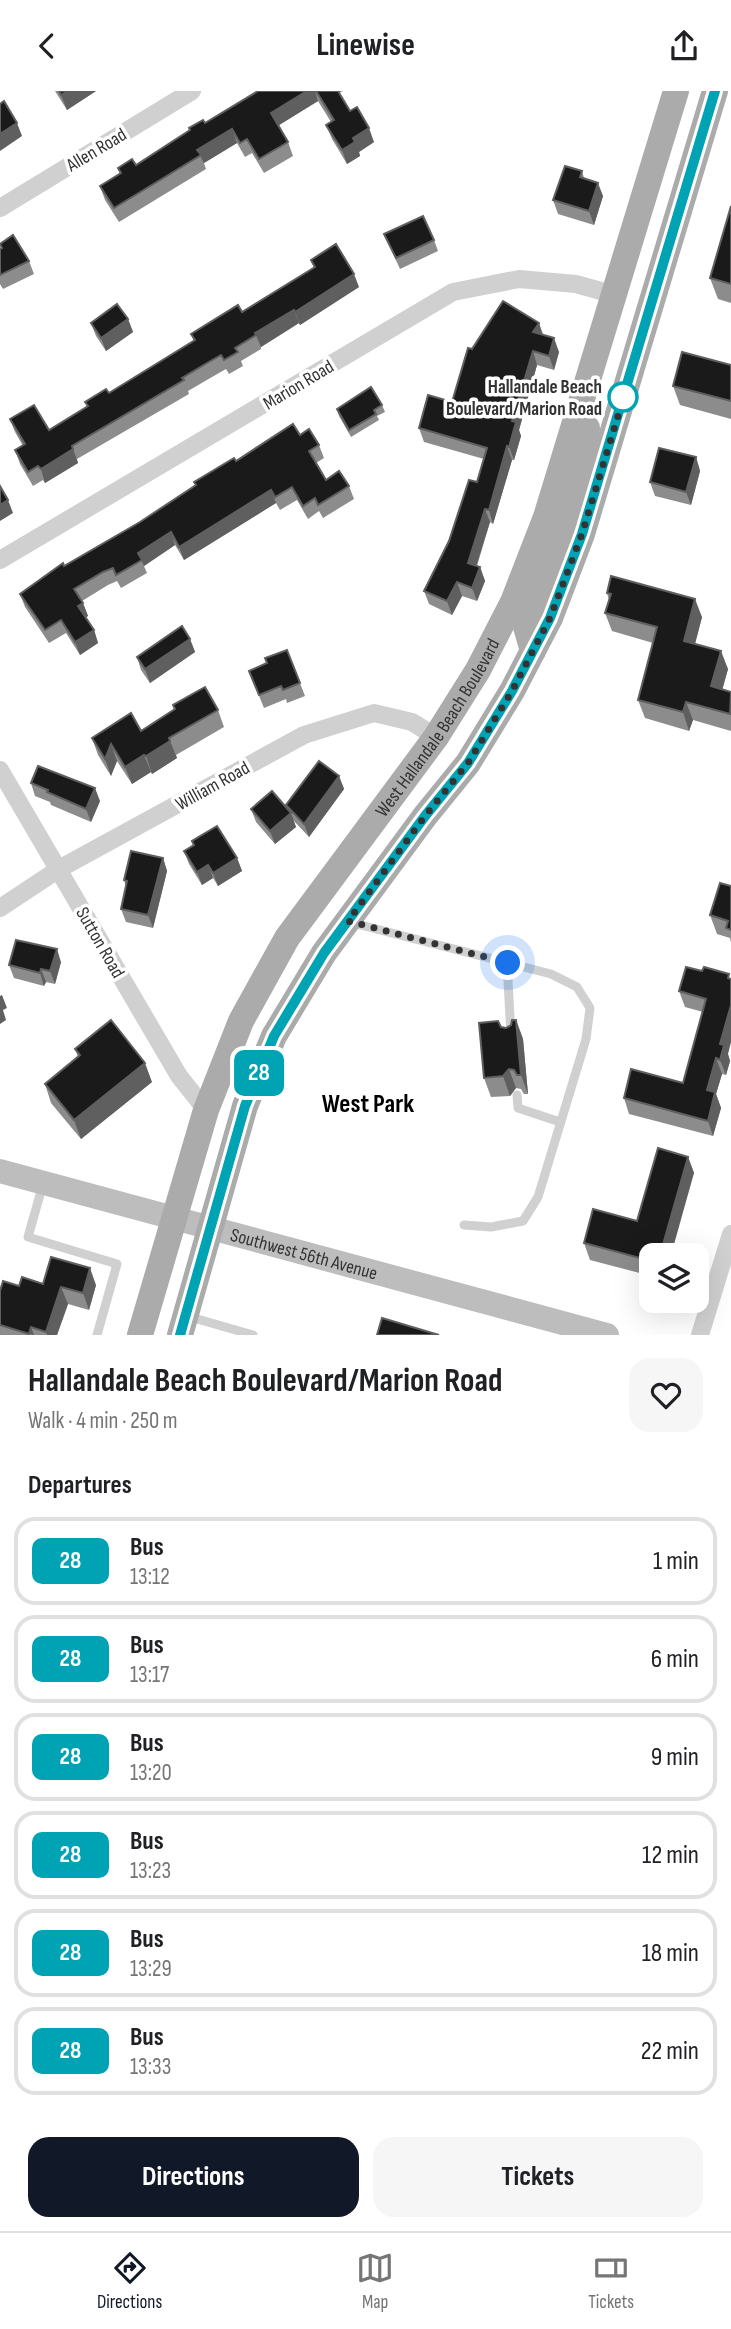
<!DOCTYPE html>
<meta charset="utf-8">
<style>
body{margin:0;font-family:"Sofia Sans Condensed",sans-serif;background:#f6f6f6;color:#202124;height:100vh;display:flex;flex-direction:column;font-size:26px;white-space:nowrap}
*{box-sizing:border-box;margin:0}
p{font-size:23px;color:#757577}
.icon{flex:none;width:38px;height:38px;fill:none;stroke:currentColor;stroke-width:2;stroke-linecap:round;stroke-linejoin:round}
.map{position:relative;height:1244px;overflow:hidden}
.sheet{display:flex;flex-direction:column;background:#fff;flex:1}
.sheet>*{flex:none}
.badge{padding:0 14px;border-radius:10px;font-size:24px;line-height:46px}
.buttons{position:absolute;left:639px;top:1152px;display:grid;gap:14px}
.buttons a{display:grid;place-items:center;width:70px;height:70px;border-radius:14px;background:#fff;box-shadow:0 7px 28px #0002;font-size:35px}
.you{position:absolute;width:35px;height:35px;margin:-18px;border:5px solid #fff;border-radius:50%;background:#1a73e8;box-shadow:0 0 0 10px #1a73e833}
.map>.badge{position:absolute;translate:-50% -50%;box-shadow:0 0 0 4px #fff}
h2{padding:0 28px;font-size:26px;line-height:63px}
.round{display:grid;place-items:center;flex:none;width:74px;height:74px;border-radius:21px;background:#f6f6f6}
.headline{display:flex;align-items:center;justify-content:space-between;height:119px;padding:0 28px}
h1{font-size:33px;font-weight:700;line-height:52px}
.primary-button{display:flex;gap:14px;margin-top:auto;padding:14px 28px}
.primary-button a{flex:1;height:80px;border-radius:21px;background:#111827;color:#fff;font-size:28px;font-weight:700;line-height:80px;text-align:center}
.primary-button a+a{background:#f6f6f6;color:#202124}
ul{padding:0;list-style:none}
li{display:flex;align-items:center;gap:21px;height:88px;margin:0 14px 10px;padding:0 14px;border:4px solid #e0e0e0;border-radius:21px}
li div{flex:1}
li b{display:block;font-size:26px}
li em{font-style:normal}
li .badge{min-width:77px;font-weight:700;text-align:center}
header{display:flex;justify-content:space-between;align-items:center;height:91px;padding:0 28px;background:#fff;font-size:32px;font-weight:700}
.tab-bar{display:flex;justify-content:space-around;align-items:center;height:98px;border-top:2px solid #e0e0e0;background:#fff;font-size:19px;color:#757577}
.tab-bar a{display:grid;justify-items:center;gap:4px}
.tab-bar .on{color:#111827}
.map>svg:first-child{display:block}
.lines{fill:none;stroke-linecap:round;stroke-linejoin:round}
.lane{stroke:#d0d0d0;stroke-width:9}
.street{stroke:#d0d0d0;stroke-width:18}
.secondary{stroke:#bdbdbd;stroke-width:24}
.primary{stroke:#ababab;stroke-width:26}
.wall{fill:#8c8c8c}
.shaded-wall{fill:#5f5f5f}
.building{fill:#1a1a1a;stroke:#5f5f5f;stroke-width:2}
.line-casing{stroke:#fff;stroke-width:16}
.line{stroke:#00a3b4;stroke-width:10}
.walk{stroke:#333;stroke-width:7;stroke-dasharray:0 12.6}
.stop-dot{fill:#fff;stroke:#00a3b4;stroke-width:3.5}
.labels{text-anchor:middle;stroke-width:7;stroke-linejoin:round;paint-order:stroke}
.street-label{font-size:19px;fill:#333;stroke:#fff}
.stop-label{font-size:19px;font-weight:bold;fill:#333;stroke:#fff;text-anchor:end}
.district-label{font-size:26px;font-weight:bold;fill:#000;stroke:#fff}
</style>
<header><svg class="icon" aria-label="back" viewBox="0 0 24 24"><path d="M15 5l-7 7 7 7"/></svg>Linewise<svg class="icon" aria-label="share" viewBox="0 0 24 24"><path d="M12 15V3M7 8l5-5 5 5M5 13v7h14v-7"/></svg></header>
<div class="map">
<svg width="731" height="1244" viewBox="0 0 731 1244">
<rect width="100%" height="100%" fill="#fff"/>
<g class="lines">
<g class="lane">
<path d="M349 831 551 883 577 896 590 917 586 948 538 1106 523 1130 491 1136 464 1134"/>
<path d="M507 872 511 944"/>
<path d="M517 1004 518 1017 560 1031"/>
<path d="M43 1093 28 1146 117 1173 97 1244"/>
<path d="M187 1225 253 1244"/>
</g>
<g class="street">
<path d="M0 117 192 0"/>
<path d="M0 469 453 201 519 188 576 193 615 204"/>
<path d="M0 679 179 985 206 1019"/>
<path d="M0 817 59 778 304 644 374 622 412 631 436 646"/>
<path d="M700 1244 731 1143"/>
</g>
<path class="secondary" id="s1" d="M0 1080 607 1244"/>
<g class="primary">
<path d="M533 560 524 529 561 441 581 377 587 337"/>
<path id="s2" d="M140 1244 206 1019 241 930 287 847 436 646 478 579 513 511 546 426 676 0"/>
<path d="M180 1244 245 1015 274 945 324 862 425 725 468 672 512 600 550 527 582 443 715 0"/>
</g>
</g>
<g class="wall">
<path d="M55 0H96L67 19Z"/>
<path d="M258 0H343L339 2 350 20 374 51 359 61 360 65 347 73 332 48 326 34 331 31 318 10 279 34 288 51 293 65 264 82 252 62 245 66 237 52 204 72 206 78 119 131 105 109 100 95 120 83 118 77 136 74Z"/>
<path d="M582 80 584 87 603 105 594 134 558 123 553 109Z"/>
<path d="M731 115V212L718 208 710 187Z"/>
<path d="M384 143 434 149 438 160 400 178Z"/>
<path d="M0 153 29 170 34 183 3 198 0 193V158L1 157Z"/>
<path d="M311 169 359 196 300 234 299 232 261 256V258L241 270 243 275 229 283 226 278 212 286 188 300 189 303 77 368 78 372 45 392 43 389 33 395 20 373 15 359 23 355 15 341 10 328 49 339 87 316 85 311 109 302 194 250 191 243 242 221 314 177Z"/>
<path d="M128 228 133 241 106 260 96 245 91 232Z"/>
<path d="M539 232 543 243 559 261 554 279 537 274 519 339 521 345 514 369H512L493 433 490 431 477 475 480 476 485 490 477 510 462 505 452 524 429 513 424 500 449 450 477 391 484 368 424 351 419 337 452 311Z"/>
<path d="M731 274V328L680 314 673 295Z"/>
<path d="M382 314 385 321 377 325 379 329 351 346 339 325 337 318Z"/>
<path d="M300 344 319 354 324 367 316 372 326 389 349 395 354 408 323 427 319 420 308 428 297 409 280 419 276 412 184 469 175 454 144 475 147 482 121 497 117 490 108 494 82 510 88 525 86 526 94 539 98 552 80 564 66 542 49 552 25 516 20 503 64 475 140 431 196 395 194 391 236 370Z"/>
<path d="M696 366 700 380 691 414 655 405 650 391Z"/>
<path d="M607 502 702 526 695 553 728 578 722 599 731 601V640L693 629 689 640 645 627 638 609 653 552 612 540 605 522 609 509Z"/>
<path d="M190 548 195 561 150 592 141 579 137 566Z"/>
<path d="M287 559 305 605 287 612 286 608 264 617 249 580 267 572Z"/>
<path d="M173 614 218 619 224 636 176 664 177 667 152 683 151 681 132 693 117 670 111 685 98 664 92 647 141 640 174 618Z"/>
<path d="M339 685 344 698 309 746 293 729 296 736 275 753 256 731 251 718 288 719 286 714Z"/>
<path d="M31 692 100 710 91 731 51 714 50 711 35 705Z"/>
<path d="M192 750 237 767 242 780 218 795 213 787 202 794 189 773 184 760 193 754Z"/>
<path d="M163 767 167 780 153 837 126 831 121 818 126 796 124 789Z"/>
<path d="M731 795V851L730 847 717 843 710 824Z"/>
<path d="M61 871 55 893 46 891 44 895 14 887 9 874Z"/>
<path d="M702 880 730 970 726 984 722 983 716 1003 721 1017 713 1045 629 1023 624 1007 683 992 703 921 685 916 679 900Z"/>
<path d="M516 929 523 948 528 1003H524L521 998 516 997 510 1005 491 1006 484 987 501 936 506 937Z"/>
<path d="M75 958 152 991 81 1048 51 1012 45 993 78 966Z"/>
<path d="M688 1066 694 1082 651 1164V1185L590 1169 584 1152 637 1130Z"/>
<path d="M43 1193 96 1194 89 1219 68 1213 57 1244H0V1200L19 1195Z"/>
</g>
<g class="shaded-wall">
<path d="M68 0H96L67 19 61 4Z"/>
<path d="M307 0H315L318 10 276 36 271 22Z"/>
<path d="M17 32 22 45 0 60V43Z"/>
<path d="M369 37 374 51 359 61 360 65 347 73 342 59 353 47Z"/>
<path d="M232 38 237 52 204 72 197 59Z"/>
<path d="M598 92 603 105 594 134 589 120Z"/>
<path d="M354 183 359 196 300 234 295 221Z"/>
<path d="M294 219 299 232 261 256 255 242Z"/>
<path d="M128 228 133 241 106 260 101 247Z"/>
<path d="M539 232 543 246 533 241Z"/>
<path d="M554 247 559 261 554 279 549 265Z"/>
<path d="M533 260 537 274 519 339 521 345 514 369 509 356 512 330Z"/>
<path d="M507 355 512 369 493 433 489 419Z"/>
<path d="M73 358 78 372 45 392 41 378Z"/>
<path d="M696 366 700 380 691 414 686 401Z"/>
<path d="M271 399 276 412 184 469 179 456Z"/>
<path d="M8 409 13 422 0 430V414Z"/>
<path d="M485 418 490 431 473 485 468 472Z"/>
<path d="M171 441 175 454 144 475 138 462Z"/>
<path d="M480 476 485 490 477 510 472 497Z"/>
<path d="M457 491 462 505 452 524 447 510Z"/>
<path d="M695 508 702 526 691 568 684 550Z"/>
<path d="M83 512 88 525 83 528 78 515Z"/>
<path d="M94 539 98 552 80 564 75 551Z"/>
<path d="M190 548 195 561 150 592 145 578Z"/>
<path d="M721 560 728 578 718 614 711 595Z"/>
<path d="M686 611 693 629 689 640 683 621Z"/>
<path d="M170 650 177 667 152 683 146 665Z"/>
<path d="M111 653 117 670 111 685 105 668Z"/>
<path d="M144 664 151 681 132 693 125 676Z"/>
<path d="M339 685 344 698 309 746 304 733Z"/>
<path d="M95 697 100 710 91 731 86 718Z"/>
<path d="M291 722 296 736 275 753 270 740Z"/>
<path d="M163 767 167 780 153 837 148 824Z"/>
<path d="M237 767 242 780 218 795 213 782Z"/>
<path d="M208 774 213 787 202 794 197 781Z"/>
<path d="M57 858 61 871 55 893 50 880Z"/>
<path d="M41 878 46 891 44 895 40 882Z"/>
<path d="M2 904 7 917 3 919 6 929 0 933V905Z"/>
<path d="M731 914V951L728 963 730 970 726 984 720 969V953Z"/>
<path d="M516 929 523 948 528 1003 521 984Z"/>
<path d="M716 967 722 983 716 1003 721 1017 713 1045 708 1030 707 999Z"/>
<path d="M145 972 152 991 81 1048 74 1029Z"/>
<path d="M509 978 516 997 510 1005 503 985Z"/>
<path d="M688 1066 694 1082 671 1164H660Z"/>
<path d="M90 1177 96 1194 89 1219 83 1202Z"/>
<path d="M61 1196 68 1213 57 1244H47L46 1241Z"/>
<path d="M31 1236 34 1244 29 1243Z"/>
</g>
<g class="building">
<path d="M59 0H68L61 4Z"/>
<path d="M258 0H307L271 22 288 51 259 68 247 48 240 52 232 38 197 59 201 64 114 117 100 95 121 82 118 77 132 68 136 74 190 39 189 37 203 29 205 32Z"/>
<path d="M316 0H338L350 20 357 16 369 37 353 47 355 51 342 59 326 34 334 29Z"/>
<path d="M4 10 17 32 0 43V13Z"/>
<path d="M565 75 582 80 580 86 598 92 589 120 553 109Z"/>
<path d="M731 115V193L710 187Z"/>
<path d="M423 125 434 149 396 167 384 143Z"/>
<path d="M13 144 29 170 0 184V158L2 157 0 153Z"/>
<path d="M336 153 354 183 295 221 294 219 255 242 256 244 235 257 238 261 224 269 221 264 207 272 182 287 184 289 72 355 73 358 41 378 38 375 28 381 15 359 25 353 10 328 34 314 49 339 88 315 85 311 106 298 109 302 195 249 191 243 238 214 242 221 315 176 311 169Z"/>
<path d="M503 210 539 232 533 241 554 247 549 265 533 260 512 330 516 331 509 356 507 355 489 419 485 418 468 472 480 476 472 497 457 491 447 510 424 500 449 450 469 389 477 391 487 357 419 337 428 304 452 311 468 257 472 258Z"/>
<path d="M117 213 128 228 101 247 91 232Z"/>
<path d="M682 261 731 274V310L673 295Z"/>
<path d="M371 296 382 314 374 319 376 323 349 339 337 318Z"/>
<path d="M293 333 300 344 309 338 319 354 309 360 326 389 339 380 349 395 318 414 315 407 303 415 292 396 275 406 271 399 179 456 171 441 138 462 142 469 116 484 113 477 103 481 74 498 83 512 78 515 94 539 75 551 61 529 45 539 20 503 63 472 64 475 140 431 196 394 194 391 234 367 236 370Z"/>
<path d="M659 357 696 366 686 401 650 391Z"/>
<path d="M0 395 8 409 0 414Z"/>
<path d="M611 485 695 508 684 550 721 560 711 595 731 601 730 623 686 611 683 621 638 609 657 536 605 522 611 503 607 502Z"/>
<path d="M182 535 190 548 145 578 137 566Z"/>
<path d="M287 559 300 592 283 599 281 595 259 604 249 580 267 572 265 567Z"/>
<path d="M205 596 218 619 169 647 170 650 146 665 144 664 125 676 111 653 105 668 92 647 131 622 141 640 175 618 173 614Z"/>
<path d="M319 670 339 685 304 733 286 714Z"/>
<path d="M38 675 95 697 86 718 47 701 48 699 31 692Z"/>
<path d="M272 700 291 722 270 740 251 718Z"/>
<path d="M217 735 237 767 213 782 208 774 197 781 184 760 194 754 192 750Z"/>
<path d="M131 760 163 767 148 824 121 818 127 790 124 789Z"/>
<path d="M720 792 731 795V839L726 837 728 830 710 824Z"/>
<path d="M16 849 57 858 50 880 41 878 40 882 9 874Z"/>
<path d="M686 876 702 880 704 876 729 883 728 887 731 888V914L720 953 724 954 720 969 716 967 707 999 715 1001 708 1030 624 1007 631 978 683 992 706 908 679 900Z"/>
<path d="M111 929 145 972 74 1029 45 993 80 964 75 958Z"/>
<path d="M512 929H516L521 984H517L514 979 509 978 503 985 484 987 479 932 498 930 501 936 506 937 511 934Z"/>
<path d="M658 1057 688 1066 660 1164H651V1170L584 1152 593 1118 637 1130Z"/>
<path d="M51 1166 90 1177 83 1202 61 1196 46 1241 31 1236 29 1243 0 1234V1200L3 1190 19 1195 22 1186 43 1193Z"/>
<path d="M382 1227 439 1244H377Z"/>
</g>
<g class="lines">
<g class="line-casing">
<path id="line" d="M180 1244 245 1015 274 945 324 862 425 725 468 672 512 600 550 527 582 443 715 0"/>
</g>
<use href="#line" class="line"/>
<path class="walk" d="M508 872 348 830 425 725 468 672 512 600 550 527 582 443 625 302 623 306"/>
</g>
<circle class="stop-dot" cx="623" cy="306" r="14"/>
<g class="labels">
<g class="street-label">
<text transform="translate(96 58) rotate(-31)" y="7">Allen Road</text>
<text transform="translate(298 293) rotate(-31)" y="7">Marion Road</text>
<text dy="7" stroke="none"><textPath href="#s2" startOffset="684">West Hallandale Beach Boulevard</textPath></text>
<text transform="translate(212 694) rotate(-29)" y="7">William Road</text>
<text transform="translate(101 851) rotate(60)" y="7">Sutton Road</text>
<text dy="7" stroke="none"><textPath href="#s1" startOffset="315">Southwest 56th Avenue</textPath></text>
</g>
<g class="stop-label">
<text x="602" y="302">Hallandale Beach<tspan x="602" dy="22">Boulevard/Marion Road</tspan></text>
</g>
<g class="district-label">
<text x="368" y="1021">West Park</text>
</g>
</g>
</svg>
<div class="buttons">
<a><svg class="icon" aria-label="layers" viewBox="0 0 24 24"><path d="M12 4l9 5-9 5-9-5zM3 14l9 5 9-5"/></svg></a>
</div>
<div class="you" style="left:508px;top:872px"></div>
<b class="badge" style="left:259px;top:982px;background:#00a3b4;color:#fff">28</b>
</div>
<section class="sheet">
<div class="headline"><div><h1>Hallandale Beach Boulevard/Marion Road</h1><p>Walk · 4 min · 250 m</p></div><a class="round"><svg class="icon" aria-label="heart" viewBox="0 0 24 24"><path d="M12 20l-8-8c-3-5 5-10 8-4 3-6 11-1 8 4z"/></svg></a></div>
<h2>Departures</h2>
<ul>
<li><span class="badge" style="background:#00a3b4;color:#fff">28</span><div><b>Bus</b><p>13:12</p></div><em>1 min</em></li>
<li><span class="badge" style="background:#00a3b4;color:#fff">28</span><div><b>Bus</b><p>13:17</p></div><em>6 min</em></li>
<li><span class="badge" style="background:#00a3b4;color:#fff">28</span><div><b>Bus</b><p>13:20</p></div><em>9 min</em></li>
<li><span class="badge" style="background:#00a3b4;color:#fff">28</span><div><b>Bus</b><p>13:23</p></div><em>12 min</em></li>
<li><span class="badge" style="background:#00a3b4;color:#fff">28</span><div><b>Bus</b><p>13:29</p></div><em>18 min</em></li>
<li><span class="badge" style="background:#00a3b4;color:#fff">28</span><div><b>Bus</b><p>13:33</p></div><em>22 min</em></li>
</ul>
<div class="primary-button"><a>Directions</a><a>Tickets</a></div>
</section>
<nav class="tab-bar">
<a class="on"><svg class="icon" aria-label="directions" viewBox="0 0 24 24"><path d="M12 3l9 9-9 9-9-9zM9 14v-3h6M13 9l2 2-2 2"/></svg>Directions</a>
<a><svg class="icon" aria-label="map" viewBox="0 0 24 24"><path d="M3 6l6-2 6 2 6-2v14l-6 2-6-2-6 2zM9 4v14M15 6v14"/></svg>Map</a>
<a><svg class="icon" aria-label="tickets" viewBox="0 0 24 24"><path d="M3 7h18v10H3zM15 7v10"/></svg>Tickets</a>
</nav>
